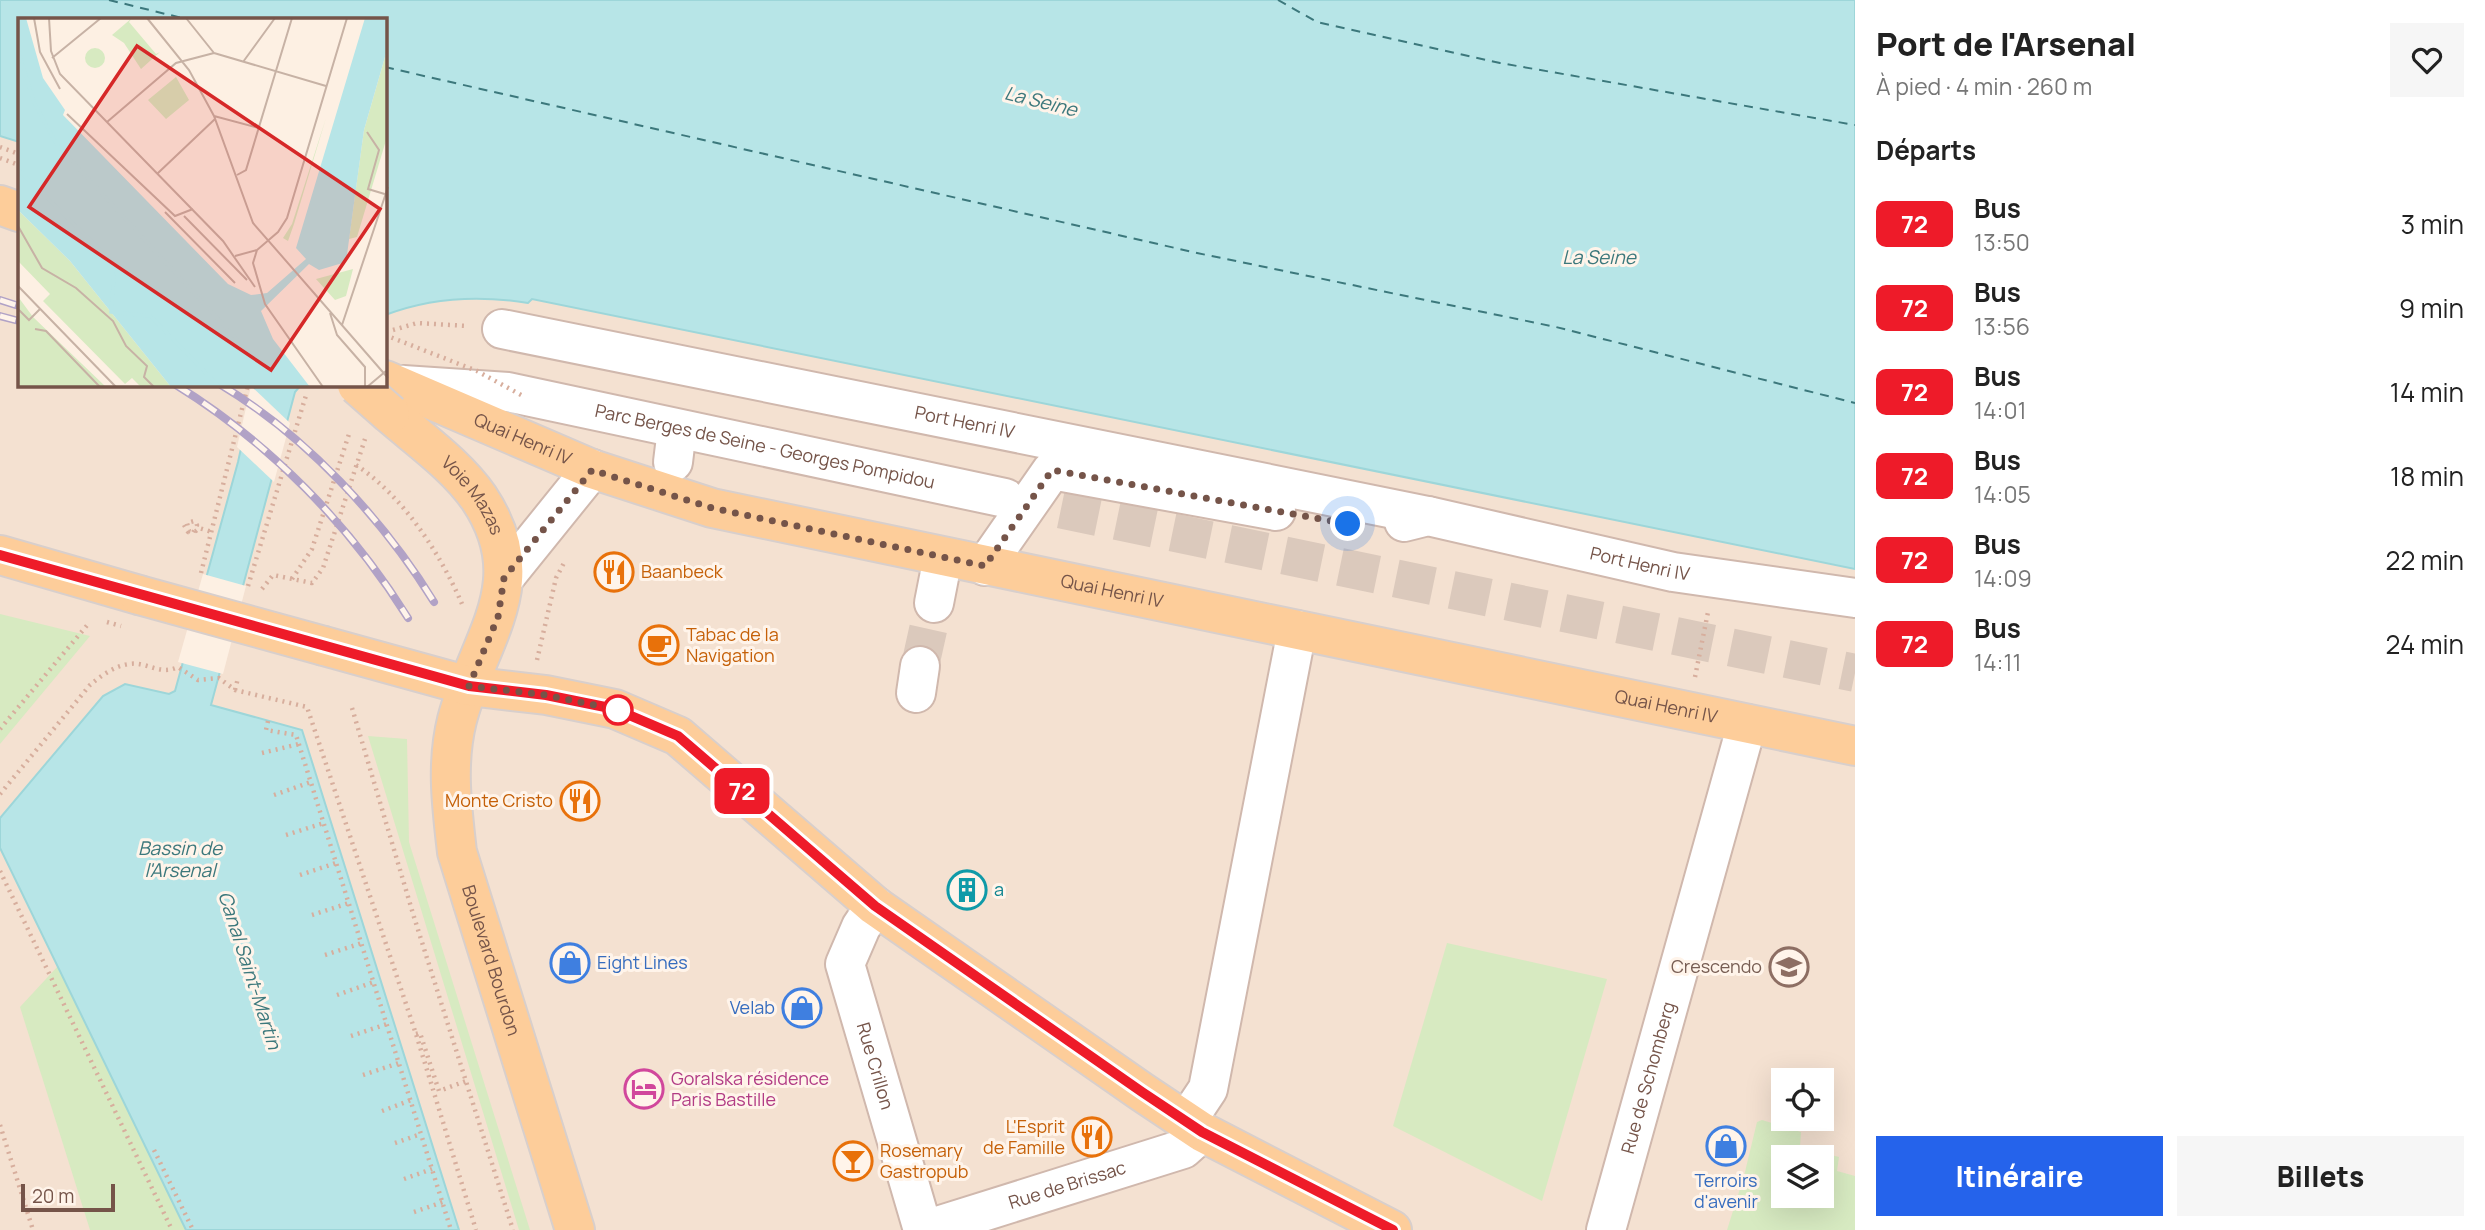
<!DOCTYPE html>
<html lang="fr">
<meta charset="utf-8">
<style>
body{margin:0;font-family:Manrope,sans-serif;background:#f6f6f6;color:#222;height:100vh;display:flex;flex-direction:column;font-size:26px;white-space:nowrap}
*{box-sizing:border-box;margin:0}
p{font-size:23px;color:#767676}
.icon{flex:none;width:38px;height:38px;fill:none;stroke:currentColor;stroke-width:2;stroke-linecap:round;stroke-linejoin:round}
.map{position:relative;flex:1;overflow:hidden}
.sheet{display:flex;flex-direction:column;background:#fff;width:630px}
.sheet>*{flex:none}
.badge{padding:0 14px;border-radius:10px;font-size:24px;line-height:46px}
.fabs{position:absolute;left:1771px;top:1068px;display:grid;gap:14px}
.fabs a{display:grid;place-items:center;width:63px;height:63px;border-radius:0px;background:#fff;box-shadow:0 7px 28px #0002;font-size:35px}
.scale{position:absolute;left:21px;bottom:18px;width:94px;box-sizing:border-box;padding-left:7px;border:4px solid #755449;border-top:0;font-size:19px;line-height:24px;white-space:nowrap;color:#755449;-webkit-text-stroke:5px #fff4ea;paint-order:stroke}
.you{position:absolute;width:35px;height:35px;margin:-18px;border:5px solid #fff;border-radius:50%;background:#1a73e8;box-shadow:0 0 0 10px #1a73e833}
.map>.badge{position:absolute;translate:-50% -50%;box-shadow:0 0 0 4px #fff}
h2{padding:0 21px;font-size:26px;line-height:63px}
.round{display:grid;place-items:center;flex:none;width:74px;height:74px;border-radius:0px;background:#f6f6f6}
.headline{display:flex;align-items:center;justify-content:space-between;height:119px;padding:0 21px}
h1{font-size:33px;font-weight:800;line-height:52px}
.button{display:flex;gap:14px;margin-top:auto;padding:14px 21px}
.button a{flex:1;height:80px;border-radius:0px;background:#2563eb;color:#fff;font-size:28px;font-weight:800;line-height:80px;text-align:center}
.button a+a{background:#f6f6f6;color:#222}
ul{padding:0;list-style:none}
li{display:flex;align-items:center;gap:21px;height:84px;padding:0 21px}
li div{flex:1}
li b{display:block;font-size:26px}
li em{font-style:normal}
li .badge{min-width:77px;font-weight:700;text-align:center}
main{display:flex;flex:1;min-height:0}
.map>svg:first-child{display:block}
.residential{fill:#f4e1d1;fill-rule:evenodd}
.green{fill:#d7eac1;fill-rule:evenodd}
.water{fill:#b7e5e7;stroke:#9dd6d9;stroke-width:2}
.pier{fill:#fdf0e3}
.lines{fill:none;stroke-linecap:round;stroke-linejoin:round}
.ferry{stroke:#3c787c;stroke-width:2;stroke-dasharray:9 7;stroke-linecap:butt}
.minor-tunnel{stroke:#dbc9bc;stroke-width:38;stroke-dasharray:38 19;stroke-linecap:butt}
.minor-casing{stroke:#d0b8ad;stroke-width:42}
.major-casing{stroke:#d8cfcc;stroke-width:42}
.path{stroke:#d7ae9d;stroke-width:4.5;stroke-dasharray:2 5;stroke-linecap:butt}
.minor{stroke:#fff;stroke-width:38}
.major{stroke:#fdcd9a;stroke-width:38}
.rail-casing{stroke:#b1a2c6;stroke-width:8}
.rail{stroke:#fff4ea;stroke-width:5;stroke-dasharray:16;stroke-linecap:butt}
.major-bridge-casing{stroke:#d8cfcc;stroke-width:42;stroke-linecap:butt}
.path-bridge{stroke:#d7ae9d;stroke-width:4.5;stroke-dasharray:2 5;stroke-linecap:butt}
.major-bridge{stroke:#fdcd9a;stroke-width:38}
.line-casing{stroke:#fff;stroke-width:16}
.line{stroke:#ee1b29;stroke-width:10}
.walk{stroke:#755449;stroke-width:7;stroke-dasharray:0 12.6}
.stop-dot{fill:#fff;stroke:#ee1b29;stroke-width:3.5}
.labels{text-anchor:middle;stroke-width:6;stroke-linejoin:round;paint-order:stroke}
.street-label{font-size:18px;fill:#755449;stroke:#fff4ea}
.food-label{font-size:18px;fill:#c56008;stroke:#fff4ea;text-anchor:start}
.culture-label{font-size:18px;fill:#0d838f;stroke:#fff4ea;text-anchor:start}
.shop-label{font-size:18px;fill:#366cbe;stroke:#fff4ea;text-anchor:start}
.education-label{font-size:18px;fill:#785e54;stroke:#fff4ea;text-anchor:end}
.hotel-label{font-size:18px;fill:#b23c85;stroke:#fff4ea;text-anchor:start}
.water-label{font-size:19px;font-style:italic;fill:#3c787c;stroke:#fff4ea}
.inset-river{fill:none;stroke:#b7e5e7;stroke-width:3.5}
.inset-road{fill:none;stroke:#c7b2a5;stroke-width:2}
.view{fill:#d62828;fill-opacity:0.15;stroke:#d62828;stroke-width:3.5}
.inset-edge{fill:none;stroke:#755449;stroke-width:3.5}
</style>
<main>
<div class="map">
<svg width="1855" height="1230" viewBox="0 0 1855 1230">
<rect width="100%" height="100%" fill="#fdf0e3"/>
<path class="residential" d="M0 136 19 142V385H385V315L410 305 452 298H496L528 303 532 299 1855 569V1230H0ZM1783 1080H1822V1118H1783ZM1783 1157H1822V1195H1783Z"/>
<g class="green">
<path d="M0 614 90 636 0 744Z"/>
<path d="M368 736 407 739 409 842 530 1230H519Z"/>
<path d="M1447 943 1607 979 1542 1201 1393 1126Z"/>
<path d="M58 966 186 1230H90L20 1007Z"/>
<path d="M1762 1120 1801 1132 1800 1147 1839 1157 1837 1171 1855 1176V1230H1727L1744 1176 1757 1122ZM1783 1157H1822V1195H1783Z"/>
</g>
<g class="water">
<path d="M0 0H1855V569L532 299 528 303C479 295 432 297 385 315V19H19V142L0 136Z"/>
<path d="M255 385H301L295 392 211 705 302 730 459 1230H186L0 848V818L103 696 125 684 169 694 175 691 238 462Z"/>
</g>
<g class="pier">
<path d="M251 386 290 423 274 482 237 447Z"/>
<path d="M203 574 246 586 223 674 178 662Z"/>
</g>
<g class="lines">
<g class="ferry">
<path d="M109 0 186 19"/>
<path d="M1278 0 1317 22 1500 63 1855 125"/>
<path d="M385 67 1197 253 1556 327 1855 403"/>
</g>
<g class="minor-tunnel">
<path d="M1005 498 1855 673"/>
<path d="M920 666 934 603"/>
</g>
<g class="minor-casing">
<g id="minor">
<path id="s1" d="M502 329 1428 516"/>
<path id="s2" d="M403 385 508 392 1005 498"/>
<path d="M673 462 677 429"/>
<path id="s3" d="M1404 522 1428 516 1673 572 1855 598"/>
<path d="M985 566 1052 470 1276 511"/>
<path d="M504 578 592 469"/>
<path d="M934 603 943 557"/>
<path d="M916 693 920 666"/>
<path id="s4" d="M875 906 861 927 845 964 923 1230"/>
<path d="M1186 1122 1208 1089 1297 630"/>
<path id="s5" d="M925 1230 1183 1149 1202 1132"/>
<path id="s6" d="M1606 1230 1747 724"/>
</g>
</g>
<g class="major-casing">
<g id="major">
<path d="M0 205 19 212"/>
<path id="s7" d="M385 380 592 469 712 508 1855 746"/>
<path id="s8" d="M390 414C420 440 456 465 479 498 536 583 478 638 457 720 446 764 452 808 457 852L575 1230"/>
<path d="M0 555 139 595"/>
<path d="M324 646 469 686 546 695 615 709 678 736 875 906 1142 1092 1202 1132 1392 1230"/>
</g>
</g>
<g class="path">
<path d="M0 147 19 154"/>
<path d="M0 158 19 165"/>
<path d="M393 330 417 323 468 326"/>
<path d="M356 465C403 496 440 553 462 604"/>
<path d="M184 525 188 532 193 533 197 525 194 521 187 523 189 531C194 533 196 531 199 528L212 532"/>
<path d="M201 573 248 385"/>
<path d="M292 579 312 549 349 434"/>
<path d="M248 586 307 392"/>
<path d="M262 589 273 575 312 583 323 568 365 439"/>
<path d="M537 660 556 578 565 561"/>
<path d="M1695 677 1708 612"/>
<path d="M235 690 238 678"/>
<path d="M352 708 414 917 513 1230"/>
<path d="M268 721 266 730 296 735 451 1230"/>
<path d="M0 729 89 623"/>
<path d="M262 753 299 744"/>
<path d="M0 794 90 685C101 676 114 666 129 664 147 661 159 676 178 667L198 680 219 678 235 690 307 707 416 1034 476 1230"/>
<path d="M274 795 311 782"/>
<path d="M286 835 324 823"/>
<path d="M0 871 172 1230"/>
<path d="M300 875 336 863"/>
<path d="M312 915 349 903"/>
<path d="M325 955 362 943"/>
<path d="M337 995 374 982"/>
<path d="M416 1034 420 1033 439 1091 466 1081"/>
<path d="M351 1036 387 1024"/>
<path d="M363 1075 399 1063"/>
<path d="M382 1111 411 1100"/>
<path d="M0 1125 33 1230"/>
<path d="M395 1143 421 1134"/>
<path d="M154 1150 193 1230"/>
<path d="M404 1179 432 1169"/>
<path d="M414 1212 443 1202"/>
</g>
<use href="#minor" class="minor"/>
<use href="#major" class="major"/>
<g class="rail-casing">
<g id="rail">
<path d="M0 300 19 306"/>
<path d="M0 316 19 321"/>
<path d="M176 385C270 443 350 525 408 618"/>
<path d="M221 385C306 436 383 519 434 602"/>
</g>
</g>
<use href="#rail" class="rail"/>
<g class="major-bridge-casing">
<g id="major-bridge">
<path d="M357 385 390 414"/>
<path d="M139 595 324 646"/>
</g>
</g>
<g class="path-bridge">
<path d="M385 335 477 371 523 396"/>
<path d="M107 622 121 626"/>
</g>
<use href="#major-bridge" class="major-bridge"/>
</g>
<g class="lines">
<g class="line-casing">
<path id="line" d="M0 555 469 686 546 695 615 709 678 736 875 906 1142 1092 1202 1132 1393 1230"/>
</g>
<use href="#line" class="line"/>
<path class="walk" d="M618 710 546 695 469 686 498 617 504 578 592 470 712 508 985 566 1052 470 1348 524"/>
</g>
<defs>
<g id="restaurant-ring" transform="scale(2.0125)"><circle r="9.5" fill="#fff4ea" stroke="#e8710a" stroke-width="1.5"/><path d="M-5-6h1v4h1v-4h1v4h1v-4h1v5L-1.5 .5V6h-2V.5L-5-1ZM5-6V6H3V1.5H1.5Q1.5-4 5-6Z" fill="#e8710a"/></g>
<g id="cafe-ring" transform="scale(2.0125)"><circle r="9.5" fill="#fff4ea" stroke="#e8710a" stroke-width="1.5"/><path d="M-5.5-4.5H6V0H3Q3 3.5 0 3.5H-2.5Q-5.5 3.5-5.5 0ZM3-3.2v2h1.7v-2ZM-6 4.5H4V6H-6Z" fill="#e8710a"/></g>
<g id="building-ring" transform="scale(2.0125)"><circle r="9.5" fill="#fff4ea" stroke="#0f9aa8" stroke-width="1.5"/><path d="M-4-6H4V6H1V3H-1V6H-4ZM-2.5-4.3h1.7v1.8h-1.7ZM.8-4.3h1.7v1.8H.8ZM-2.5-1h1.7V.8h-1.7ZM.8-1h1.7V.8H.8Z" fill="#0f9aa8"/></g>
<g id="shop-ring" transform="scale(2.0125)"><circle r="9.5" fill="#fff4ea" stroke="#3f7fe0" stroke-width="1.5"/><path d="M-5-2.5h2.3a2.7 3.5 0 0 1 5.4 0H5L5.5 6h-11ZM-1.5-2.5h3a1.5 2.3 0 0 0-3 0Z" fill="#3f7fe0"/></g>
<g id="school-ring" transform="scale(2.0125)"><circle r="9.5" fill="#fff4ea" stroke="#8d6e63" stroke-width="1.5"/><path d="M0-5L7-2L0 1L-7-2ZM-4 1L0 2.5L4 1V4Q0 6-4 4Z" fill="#8d6e63"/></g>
<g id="hotel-ring" transform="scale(2.0125)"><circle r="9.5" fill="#fff4ea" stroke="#d1479c" stroke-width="1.5"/><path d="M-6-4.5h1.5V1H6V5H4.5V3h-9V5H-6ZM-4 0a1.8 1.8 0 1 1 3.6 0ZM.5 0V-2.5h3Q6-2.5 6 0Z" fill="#d1479c"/></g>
<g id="bar-ring" transform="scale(2.0125)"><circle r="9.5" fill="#fff4ea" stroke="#e8710a" stroke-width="1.5"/><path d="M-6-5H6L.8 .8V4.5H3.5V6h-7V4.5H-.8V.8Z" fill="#e8710a"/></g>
</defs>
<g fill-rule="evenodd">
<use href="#restaurant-ring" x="614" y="572"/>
<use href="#cafe-ring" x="659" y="645"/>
<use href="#restaurant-ring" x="580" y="801"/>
<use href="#building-ring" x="967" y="890"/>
<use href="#shop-ring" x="570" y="963"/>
<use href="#school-ring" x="1789" y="967"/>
<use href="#shop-ring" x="802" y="1008"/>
<use href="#hotel-ring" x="644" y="1089"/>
<use href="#restaurant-ring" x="1092" y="1137"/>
<use href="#shop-ring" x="1726" y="1146"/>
<use href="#bar-ring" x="853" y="1161"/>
</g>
<circle class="stop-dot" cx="618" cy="710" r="14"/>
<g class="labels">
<g class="street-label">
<text dy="6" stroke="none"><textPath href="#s1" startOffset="472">Port Henri IV</textPath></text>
<text dy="6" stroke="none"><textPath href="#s7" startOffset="150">Quai Henri IV</textPath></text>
<text dy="6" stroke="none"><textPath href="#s2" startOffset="368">Parc Berges de Seine - Georges Pompidou</textPath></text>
<text dy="6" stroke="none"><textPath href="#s8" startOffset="117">Voie Mazas</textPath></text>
<text dy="6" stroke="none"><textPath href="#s3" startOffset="242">Port Henri IV</textPath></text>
<text dy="6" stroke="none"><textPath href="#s7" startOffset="760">Quai Henri IV</textPath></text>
<text dy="6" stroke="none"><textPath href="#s7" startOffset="1326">Quai Henri IV</textPath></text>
<text dy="6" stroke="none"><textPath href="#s8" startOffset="604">Boulevard Bourdon</textPath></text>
<text dy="6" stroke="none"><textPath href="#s4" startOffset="172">Rue Crillon</textPath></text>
<text dy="6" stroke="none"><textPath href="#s6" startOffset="158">Rue de Schomberg</textPath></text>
<text dy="6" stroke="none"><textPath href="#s5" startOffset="149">Rue de Brissac</textPath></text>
</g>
<g class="food-label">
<text x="641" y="578">Baanbeck</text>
<text x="686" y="641">Tabac de la<tspan x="686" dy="21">Navigation</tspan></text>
<text x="553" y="807" text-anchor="end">Monte Cristo</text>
<text x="1065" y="1133" text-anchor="end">L'Esprit<tspan x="1065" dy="21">de Famille</tspan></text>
<text x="880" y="1157">Rosemary<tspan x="880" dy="21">Gastropub</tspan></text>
</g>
<g class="culture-label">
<text x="994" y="896">a</text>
</g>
<g class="shop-label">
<text x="597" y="969">Eight Lines</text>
<text x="775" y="1014" text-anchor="end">Velab</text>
<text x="1726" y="1187" text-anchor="middle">Terroirs<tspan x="1726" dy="21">d'avenir</tspan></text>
</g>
<g class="education-label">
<text x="1762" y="973">Crescendo</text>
</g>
<g class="hotel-label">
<text x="671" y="1085">Goralska résidence<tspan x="671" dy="21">Paris Bastille</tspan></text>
</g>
<g class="water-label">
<text transform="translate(1041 101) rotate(14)" y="7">La Seine</text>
<text x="1599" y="264">La Seine</text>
<text x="180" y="855">Bassin de<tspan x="180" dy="22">l'Arsenal</tspan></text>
<text transform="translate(250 970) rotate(72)" y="7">Canal Saint-Martin</text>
</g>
</g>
<g transform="translate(18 18)">
<rect width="369" height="369" fill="#fdf0e3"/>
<path d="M114 0 111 4 138 36 142 34 123 51 106 25 94 17ZM67 40a10 10 0 1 1 20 0a10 10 0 1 1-20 0ZM369 32V119L339 219 331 221 346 112ZM158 59 171 82 148 101 130 82ZM308 100 276 206 270 223 265 220 274 206ZM0 192 52 243 153 369H123L114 360 107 366 25 283 32 276 0 243ZM335 251 328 278 317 282 298 261ZM1 280 15 299 88 369H0Z" fill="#d7eac1"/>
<path d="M0 0H8L25 60 47 92 45 97 210 266 233 277 249 275 288 241 278 230 347 0H369V32L346 112 328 244 301 252 291 246 243 293 255 321 292 369H153L52 243 0 192Z" fill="#b7e5e7"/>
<path class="inset-river" d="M0 32 16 84 39 127 263 369M0 151 83 233 96 258 93 294 132 298 202 369"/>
<path class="inset-road" d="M16 0 22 34 42 71M31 0 33 33 42 56 205 223 237 269M129 0 171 52 196 98 235 205 370 360M168 0 196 35M196 35 308 68M34 40 83 0M225 44 257 0M49 96 157 198 175 191M196 98 241 110M89 104 158 45 196 35M349 114 361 132 350 171 370 177M140 155 197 101M219 157 228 152 274 0M147 194 217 265M166 198 229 262M0 208 24 250 58 270 95 303 108 328 129 348 126 359 136 369M217 238 239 232M0 268 98 369M0 291 11 302 22 291M312 295 319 317 347 349V369M324 307 370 169M17 311 28 313 82 369M305 369 247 286 235 245 239 232 260 214 269 200 329 0M349 369 368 353"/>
<path class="view" d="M119 28 362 191 253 352 11 189Z"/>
<rect width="369" height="369" class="inset-edge"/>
</g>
</svg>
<div class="fabs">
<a><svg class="icon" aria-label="locate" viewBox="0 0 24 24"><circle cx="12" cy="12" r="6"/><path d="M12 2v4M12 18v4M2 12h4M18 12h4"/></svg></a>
<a><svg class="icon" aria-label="layers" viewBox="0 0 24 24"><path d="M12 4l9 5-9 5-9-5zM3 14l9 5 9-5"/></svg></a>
</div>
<div class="scale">20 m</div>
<div class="you" style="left:1348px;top:524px"></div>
<b class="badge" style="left:742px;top:791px;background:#ee1b29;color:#fff">72</b>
</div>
<section class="sheet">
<div class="headline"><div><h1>Port de l'Arsenal</h1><p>À pied · 4 min · 260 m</p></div><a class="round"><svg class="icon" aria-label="heart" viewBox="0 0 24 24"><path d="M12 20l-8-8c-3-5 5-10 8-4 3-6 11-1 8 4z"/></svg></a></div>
<h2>Départs</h2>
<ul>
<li><span class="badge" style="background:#ee1b29;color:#fff">72</span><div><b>Bus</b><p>13:50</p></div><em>3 min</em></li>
<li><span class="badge" style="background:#ee1b29;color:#fff">72</span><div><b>Bus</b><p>13:56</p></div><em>9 min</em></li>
<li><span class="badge" style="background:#ee1b29;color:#fff">72</span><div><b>Bus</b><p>14:01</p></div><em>14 min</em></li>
<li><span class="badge" style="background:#ee1b29;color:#fff">72</span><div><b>Bus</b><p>14:05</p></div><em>18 min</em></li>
<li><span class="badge" style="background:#ee1b29;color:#fff">72</span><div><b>Bus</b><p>14:09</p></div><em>22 min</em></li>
<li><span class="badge" style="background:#ee1b29;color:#fff">72</span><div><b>Bus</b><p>14:11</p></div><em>24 min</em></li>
</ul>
<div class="button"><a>Itinéraire</a><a>Billets</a></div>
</section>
</main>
